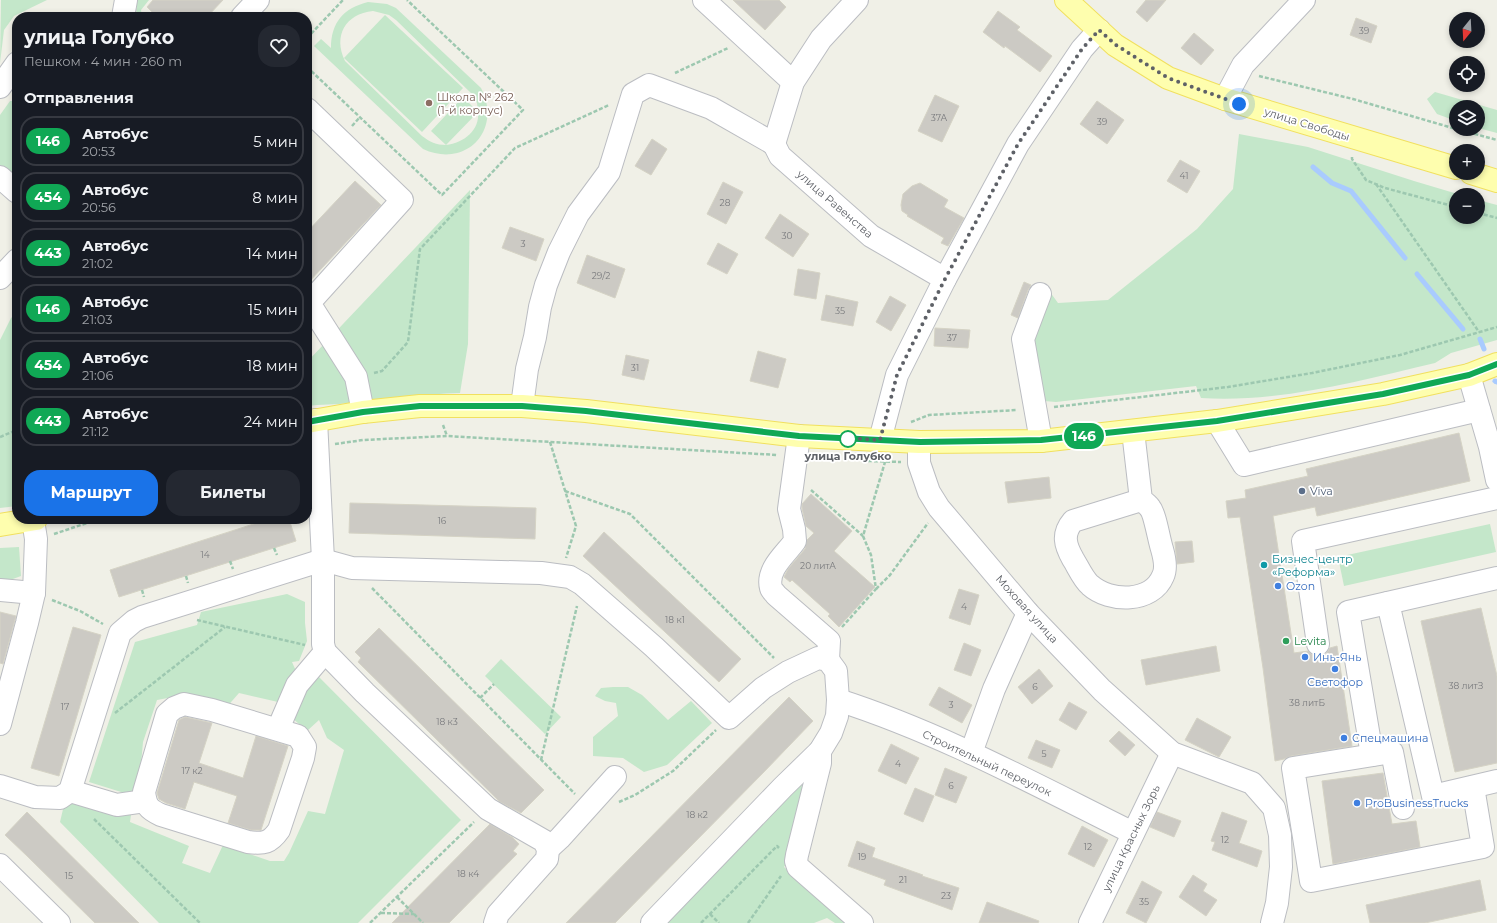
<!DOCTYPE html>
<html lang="ru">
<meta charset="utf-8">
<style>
body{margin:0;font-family:Montserrat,sans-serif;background:#242831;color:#f1f3f6;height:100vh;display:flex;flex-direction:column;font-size:15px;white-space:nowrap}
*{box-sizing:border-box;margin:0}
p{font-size:13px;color:#9ea1a6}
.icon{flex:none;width:22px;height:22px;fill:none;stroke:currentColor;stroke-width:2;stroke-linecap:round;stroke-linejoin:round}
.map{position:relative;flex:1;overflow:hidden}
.side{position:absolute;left:12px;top:12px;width:300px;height:512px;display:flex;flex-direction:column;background:#171b24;border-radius:16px;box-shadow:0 2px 6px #0003}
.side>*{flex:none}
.badge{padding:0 8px;border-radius:13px;font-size:14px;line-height:26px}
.needle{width:26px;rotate:198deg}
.tools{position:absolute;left:1449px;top:12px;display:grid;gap:8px}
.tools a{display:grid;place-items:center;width:36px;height:36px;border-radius:50%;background:#171b24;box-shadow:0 2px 6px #0003;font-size:20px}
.you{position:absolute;width:20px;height:20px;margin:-10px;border:3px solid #fff;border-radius:50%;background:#1a73e8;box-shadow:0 0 0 6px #1a73e833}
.map>.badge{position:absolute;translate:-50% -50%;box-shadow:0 0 0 2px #fff}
h2{padding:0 12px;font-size:15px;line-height:36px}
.round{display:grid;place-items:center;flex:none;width:42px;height:42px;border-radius:16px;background:#242831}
.headline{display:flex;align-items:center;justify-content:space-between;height:68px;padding:0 12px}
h1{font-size:19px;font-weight:700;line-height:30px}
.primary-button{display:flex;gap:8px;margin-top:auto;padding:8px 12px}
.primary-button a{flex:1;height:46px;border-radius:16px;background:#1a73e8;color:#fff;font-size:16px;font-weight:700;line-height:46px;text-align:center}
.primary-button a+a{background:#242831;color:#f1f3f6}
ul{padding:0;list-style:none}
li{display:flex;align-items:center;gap:12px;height:50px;margin:0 8px 6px;padding:0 4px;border:2px solid #363941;border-radius:16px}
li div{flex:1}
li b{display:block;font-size:15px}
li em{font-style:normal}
li .badge{min-width:44px;font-weight:700;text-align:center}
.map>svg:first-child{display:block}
.green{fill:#c4e7ca;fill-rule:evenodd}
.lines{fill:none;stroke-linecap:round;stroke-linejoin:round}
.stream{stroke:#a9cbfe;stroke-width:5}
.building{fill:#cccac4;stroke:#d5d3c5}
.minor-casing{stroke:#bbbdc2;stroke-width:24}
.major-casing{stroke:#f1e05f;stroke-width:24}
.path{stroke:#9dc8b0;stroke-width:2.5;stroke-dasharray:4 2;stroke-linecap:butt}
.minor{stroke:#fff;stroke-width:22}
.major{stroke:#fefeae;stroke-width:22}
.line-casing{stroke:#fff;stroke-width:9}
.line{stroke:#10a855;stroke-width:6}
.walk{stroke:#5e6167;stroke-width:4;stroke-dasharray:0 7.2}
.education-dot{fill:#8d6e63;stroke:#fff;stroke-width:1.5}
.stop-dot{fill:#fff;stroke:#10a855;stroke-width:2}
.service-dot{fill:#5c6f8a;stroke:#fff;stroke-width:1.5}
.culture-dot{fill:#0f9aa8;stroke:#fff;stroke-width:1.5}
.shop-dot{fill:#3f7fe0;stroke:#fff;stroke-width:1.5}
.leisure-dot{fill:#2e9e5b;stroke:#fff;stroke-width:1.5}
.labels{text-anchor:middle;stroke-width:3.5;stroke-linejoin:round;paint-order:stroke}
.number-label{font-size:9px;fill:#7a7b7e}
.education-label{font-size:11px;fill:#785e54;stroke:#fff;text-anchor:start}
.street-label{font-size:11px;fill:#5e6167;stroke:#fff}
.stop-label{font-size:11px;font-weight:bold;fill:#5e6167;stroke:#fff}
.service-label{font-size:11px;fill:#4e5e75;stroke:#fff;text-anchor:start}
.culture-label{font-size:11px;fill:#0d838f;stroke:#fff;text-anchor:start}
.shop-label{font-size:11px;fill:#366cbe;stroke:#fff;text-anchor:start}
.leisure-label{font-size:11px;fill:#27864d;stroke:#fff;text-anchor:start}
</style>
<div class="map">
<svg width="1497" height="923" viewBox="0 0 1497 923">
<rect width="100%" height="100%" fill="#f0f0e7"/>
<g class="green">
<path d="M1 0H47L14 16 4 30 0 63Z"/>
<path d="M137 0H149L141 10 142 17H136Z"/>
<path d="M368 2 387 4 396 8 481 88C503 130 466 169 423 149L314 46 321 39 331 48C331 22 344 8 368 2ZM373 11 389 15 396 20 473 95 477 103 478 112 463 97 431 131 446 145C436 145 430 142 422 136L345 61C333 36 345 14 373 11ZM478 112C480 130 464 143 446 145Z"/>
<path d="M385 15 463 88 422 132 344 58Z"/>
<path d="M1435 92 1497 110V133L1478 128V107H1456V121L1437 114 1427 99Z"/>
<path d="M10 101H17V185L0 168V115Z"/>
<path d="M1239 134 1308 147 1414 181 1461 195H1456V217H1478V200L1497 205V340L1451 353 1435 363C1359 381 1279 403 1201 398L1196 386 1056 402 1044 401 1034 337 1050 292 1058 303 1108 300 1197 229 1233 189Z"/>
<path d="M470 190 468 344 460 393C423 394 387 400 350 403 335 405 321 404 307 406V362Z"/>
<path d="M17 313V506L0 508V340L11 318Z"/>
<path d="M1490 524 1496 552 1344 586 1338 557Z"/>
<path d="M19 547 21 576 2 583 0 582V548Z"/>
<path d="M287 594 305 602V623L307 641 299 661 292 662 296 671 278 702 239 693 225 709 173 697 157 700 143 742 140 775 134 796 89 782 135 642 197 625 201 612Z"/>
<path d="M501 659 561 717 545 734 485 676Z"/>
<path d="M317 675 461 820 358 923H159L60 822 64 805 83 799 131 815 130 822 189 846 182 863 210 873 223 845 270 861H284L289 853 308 811 325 814 344 750 327 738 319 720 307 731 291 717 306 684Z"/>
<path d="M613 687H628L642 695 668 720 691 701 712 723 667 765 644 772 623 758 593 756V737L618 716 616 703 605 701 595 696 601 688Z"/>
<path d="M795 777 808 789 788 861 784 867 848 923H835L827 918 814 923H657Z"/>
</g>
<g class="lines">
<g class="stream">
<path d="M1313 167 1332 183 1351 191 1405 258"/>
<path d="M1417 274 1463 329"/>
<path d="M1480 339 1484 349"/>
<path d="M1495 381 1497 382"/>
</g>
</g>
<g class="building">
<path d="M153 0H223L207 17H157L147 7Z"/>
<path d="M733 0H779L786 7 765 30Z"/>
<path d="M1146 0H1166L1147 22 1136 12Z"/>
<path d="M998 11 1020 27 1017 30 1052 56 1040 72 1005 46 1004 48 983 32Z"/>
<path d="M1356 18 1377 26 1371 43 1350 35Z"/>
<path d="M1194 33 1214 50 1201 65 1181 48Z"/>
<path d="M935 95 959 106 942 142 918 131Z"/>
<path d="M1097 101 1124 120 1107 144 1080 124Z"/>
<path d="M652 139 667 149 651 175 635 166Z"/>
<path d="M1180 160 1200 171 1187 193 1167 181Z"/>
<path d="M355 181 381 205 307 284V232Z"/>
<path d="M723 182 743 192 726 224 707 214Z"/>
<path d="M920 183 948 200 944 207 964 218 948 246 941 243 944 238 907 216 908 215 902 211 901 205 903 194 912 186Z"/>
<path d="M780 214 809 234 793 257 765 238Z"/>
<path d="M510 227 544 239 536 261 502 248Z"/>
<path d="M718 243 738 254 727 274 707 264Z"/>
<path d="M587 255 625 269 615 298 577 283Z"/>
<path d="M798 269 820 273 816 299 794 295Z"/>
<path d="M1024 282 1031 285 1028 290 1018 318 1011 315Z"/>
<path d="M826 295 858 302 853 326 821 320Z"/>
<path d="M890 296 906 305 891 331 876 322Z"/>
<path d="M935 328 970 330 968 348 934 346Z"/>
<path d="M758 351 786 359 778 388 750 381Z"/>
<path d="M626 355 649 360 644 380 622 375Z"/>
<path d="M1459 433 1470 481 1317 516 1315 507 1273 516 1294 653 1308 651 1313 655 1320 656 1326 654 1330 648 1337 646 1352 746 1291 756 1284 759 1275 761 1263 668 1240 517 1228 518 1226 501 1246 498 1245 490 1308 476 1306 469Z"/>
<path d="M1049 477 1051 498 1008 503 1005 482Z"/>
<path d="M811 494 852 531 834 551 875 587 839 627 828 616 830 614 792 580 790 582 784 577 788 569 805 549 807 540 814 533 806 526 802 508V504Z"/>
<path d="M350 503 536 508 535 539 349 533Z"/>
<path d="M269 519H289L296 541 119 597 110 570Z"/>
<path d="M604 532 741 659 719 682 583 556Z"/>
<path d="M1192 541 1194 562 1177 564 1175 542Z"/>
<path d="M959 589 979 595 970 625 949 618Z"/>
<path d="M1481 608 1497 676V763L1455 772 1421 621Z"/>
<path d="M0 612 16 616 3 664 0 663Z"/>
<path d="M73 627 101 635 59 776 31 768Z"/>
<path d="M379 628 544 790 521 813 500 802 358 662 361 658 355 652Z"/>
<path d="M964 643 981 650 971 676 954 670Z"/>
<path d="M1216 646 1220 671 1146 685 1141 660Z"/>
<path d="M1039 669 1053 686 1032 704 1018 687Z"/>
<path d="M939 687 972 705 962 723 929 705Z"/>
<path d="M789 697 813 721 763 773 615 923H566Z"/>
<path d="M1069 702 1087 712 1076 730 1059 720Z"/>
<path d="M185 717 212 723 199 763 243 778 256 736 288 746 261 830H251L228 823 237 796 194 782 185 809 166 803 159 799 157 793 179 720Z"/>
<path d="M1197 718 1231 737 1219 757 1185 740Z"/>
<path d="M1119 731 1135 745 1125 756 1109 741Z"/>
<path d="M1036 740 1060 750 1052 768 1028 758Z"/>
<path d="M891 744 919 758 906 784 878 771Z"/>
<path d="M945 768 967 777 956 803 935 795Z"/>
<path d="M1383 773 1392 824 1416 821 1420 847 1333 864 1322 781Z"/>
<path d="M915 788 934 796 923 822 904 814Z"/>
<path d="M27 812 139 923H95L27 856 5 835Z"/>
<path d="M1157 812 1181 821 1174 837 1150 827Z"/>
<path d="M1222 812 1247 821 1239 843 1262 851 1257 867 1212 850 1215 842 1211 841Z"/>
<path d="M490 824 512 837 519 844 513 851 517 854 449 923H392Z"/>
<path d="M1082 826 1108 840 1094 867 1068 854Z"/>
<path d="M857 841 875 848 872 857 923 875 922 876 959 888 952 910 884 885 886 880 848 866Z"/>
<path d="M1193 875 1207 884 1203 891 1217 900 1206 916 1179 897Z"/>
<path d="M1480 880 1486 910 1425 923H1370L1366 905Z"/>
<path d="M1142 881 1162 892 1146 923 1126 913Z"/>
<path d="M987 902 1039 921 1038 923H979Z"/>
</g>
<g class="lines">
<g class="minor-casing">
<g id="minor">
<path d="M704 0 793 82"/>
<path d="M123 17 126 0"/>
<path d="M242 17 258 0"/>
<path d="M0 87 17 63"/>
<path d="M1225 99 1243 65 1304 0"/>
<path d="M307 109 402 200 309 303 356 377 363 412"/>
<path d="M774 144 780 156 871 236 945 279"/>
<path d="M774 144 793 82 821 39 857 0"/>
<path d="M0 177 17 192"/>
<path d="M0 278 17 260"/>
<path d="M1040 294 1023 339 1041 441"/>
<path d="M1469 375 1490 447 1497 480"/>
<path d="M522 406 527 369 535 337 540 307 546 285 559 252 578 214 609 172 633 94 649 85 711 108 774 144"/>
<path d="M316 420 323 560V644L325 652 365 693 488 809 544 841 548 849 547 859 498 914 495 923"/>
<path d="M1217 421 1244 465 1479 410"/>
<path d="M1133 431 1141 500C1144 502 1148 505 1150 508 1155 514 1159 540 1162 549 1164 556 1167 568 1163 576 1152 603 1110 603 1090 585 1083 579 1078 567 1073 559 1065 545 1062 534 1073 521L1141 500"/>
<path d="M799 436 789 509 794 529 795 541C786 554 766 569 771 588 771 590 775 593 776 595L829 641 828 660"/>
<path d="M880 440 897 375 945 279 1018 144 1082 49 1099 30"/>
<path d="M919 442V463L929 492 939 508 1028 613 1102 690 1172 753 1252 783 1274 808 1280 835 1281 867 1277 903 1272 923"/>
<path d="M0 590 34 593"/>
<path d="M1388 603 1433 796 1497 781"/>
<path d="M1318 644 1303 541 1497 498"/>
<path d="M838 700C941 733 1036 785 1133 833"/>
<path d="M184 704 212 710 298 736 305 747 303 758 279 830C270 843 264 844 248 842L161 815C148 809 146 806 144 792L167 714 174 708Z"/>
<path d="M0 724 27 623 34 593 36 539 33 520"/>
<path d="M278 729 297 685 325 652"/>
<path d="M820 751V763L797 855 796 861 798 867 862 923"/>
<path d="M971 753 994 689 1028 613"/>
<path d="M1372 755 1348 612 1497 578"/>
<path d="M0 786 35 797 60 798 70 791 120 633 134 621 142 617 323 560 352 568 541 573 570 577 582 584 654 647 729 718 763 688 788 672 818 658 828 660 836 671 838 700 837 716 831 733 820 751 783 787 652 923"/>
<path d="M70 791 117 805 145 801"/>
<path d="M1403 808 1392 752 1293 768 1311 881 1483 847 1473 787"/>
<path d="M548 849 560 838 615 777"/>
<path d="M0 865 59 923"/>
<path d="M1090 923 1172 753"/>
</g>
</g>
<g class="major-casing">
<g id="major">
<path d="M1066 0 1115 45 1168 78 1225 99 1456 168"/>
<path d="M1471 173 1497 181"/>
<path d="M307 422 363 412 420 406H522L586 411 799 436 919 442 1041 441 1217 421 1383 394 1469 375 1497 364"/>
<path d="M0 525 36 519"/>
</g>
</g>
<g class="path">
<path d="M307 38 343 0"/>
<path d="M307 67 442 195 523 110 407 0"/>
<path d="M675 73 728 48"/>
<path d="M1259 76 1353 99 1456 129"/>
<path d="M352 126 360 117"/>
<path d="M1457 129 1497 140"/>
<path d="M1352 157V159L1366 180 1385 188 1456 207"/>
<path d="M1376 184 1479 332"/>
<path d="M1478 213 1497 218"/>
<path d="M374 373 382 371 408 342 420 249 515 148 609 105"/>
<path d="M1054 407 1228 387 1312 373 1400 355 1497 327"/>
<path d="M911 422 929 415 1017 410"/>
<path d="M443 425 447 436"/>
<path d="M0 437 17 430"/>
<path d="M550 442 576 526 566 558"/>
<path d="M335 444 363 440 447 436 777 455"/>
<path d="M868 461 901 462"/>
<path d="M811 490 863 536"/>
<path d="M565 491 630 514 774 658"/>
<path d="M54 534 99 519"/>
<path d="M274 548 277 555"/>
<path d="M230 561 233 569"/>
<path d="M186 576 188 583"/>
<path d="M372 588 575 794"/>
<path d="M876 589 890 575 928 523"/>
<path d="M142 590 144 597"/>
<path d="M52 600 80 611 103 624"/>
<path d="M197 620 305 645"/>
<path d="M842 627 876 589 871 555 863 536 885 462"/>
<path d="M480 698 494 684"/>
<path d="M115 713 225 627"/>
<path d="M541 760 577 606"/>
<path d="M619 802 635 795 673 771 716 730"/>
<path d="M94 819 200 923"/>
<path d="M397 897 423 923"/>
<path d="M381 913 414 914"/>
<path d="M710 914 719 923"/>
<path d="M370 923 474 822"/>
<path d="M701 923 777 846 779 848"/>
<path d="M748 923 781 876"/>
</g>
<use href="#minor" class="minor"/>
<use href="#major" class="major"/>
</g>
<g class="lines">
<g class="line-casing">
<path id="line" d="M307 422 363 412 420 406H522L586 411 799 436 920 442 1041 440 1217 421 1383 394 1469 375 1497 364"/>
</g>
<use href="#line" class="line"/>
<path class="walk" d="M848 439 847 438 880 440 897 375 945 279 1018 144 1082 49 1099 30 1116 45 1168 78 1239 104"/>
</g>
<circle class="education-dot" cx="429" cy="103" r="4"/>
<circle class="stop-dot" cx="848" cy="439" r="8"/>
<circle class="service-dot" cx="1302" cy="491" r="4"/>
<circle class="culture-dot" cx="1264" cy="565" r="4"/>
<g class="shop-dot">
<circle cx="1278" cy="586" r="4"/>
<circle cx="1305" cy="657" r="4"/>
<circle cx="1335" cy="669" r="4"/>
<circle cx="1344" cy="738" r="4"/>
<circle cx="1357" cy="803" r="4"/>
</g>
<circle class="leisure-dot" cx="1286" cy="641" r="4"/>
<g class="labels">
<g class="number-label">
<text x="1364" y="34">39</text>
<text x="939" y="121">37А</text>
<text x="1102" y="125">39</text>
<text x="1184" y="179">41</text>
<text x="725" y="206">28</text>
<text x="787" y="239">30</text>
<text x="523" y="247">3</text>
<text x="601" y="279">29/2</text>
<text x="840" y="314">35</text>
<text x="952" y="341">37</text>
<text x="635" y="371">31</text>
<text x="442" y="524">16</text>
<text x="205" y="558">14</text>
<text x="818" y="569">20 литА</text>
<text x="964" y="610">4</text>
<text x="675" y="623">18 к1</text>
<text x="1466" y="689">38 литЗ</text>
<text x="1035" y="690">6</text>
<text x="1307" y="706">38 литБ</text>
<text x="951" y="708">3</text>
<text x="65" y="710">17</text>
<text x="447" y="725">18 к3</text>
<text x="1044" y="757">5</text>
<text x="898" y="767">4</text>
<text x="192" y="774">17 к2</text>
<text x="951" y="789">6</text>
<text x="697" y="818">18 к2</text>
<text x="1225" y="843">12</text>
<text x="1088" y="850">12</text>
<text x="862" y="860">19</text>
<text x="468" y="877">18 к4</text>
<text x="69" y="879">15</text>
<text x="903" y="883">21</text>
<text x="946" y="899">23</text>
<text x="1144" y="905">35</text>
</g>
<g class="education-label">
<text x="437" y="101">Школа № 262<tspan x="437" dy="13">(1-й корпус)</tspan></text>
</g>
<g class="street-label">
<text transform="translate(1307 124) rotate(17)" y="4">улица Свободы</text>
<text transform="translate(835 204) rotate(41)" y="4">улица Равенства</text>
<text transform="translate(1027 609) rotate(48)" y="4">Моховая улица</text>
<text transform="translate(987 763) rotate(25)" y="4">Строительный переулок</text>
<text transform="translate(1131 838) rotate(-64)" y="4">улица Красных Зорь</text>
</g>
<g class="stop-label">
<text x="848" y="460">улица Голубко</text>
</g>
<g class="service-label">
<text x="1310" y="495">Viva</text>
</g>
<g class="culture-label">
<text x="1272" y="563">Бизнес-центр<tspan x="1272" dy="13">«Реформа»</tspan></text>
</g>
<g class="shop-label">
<text x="1286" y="590">Ozon</text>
<text x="1313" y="661">Инь-Янь</text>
<text x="1335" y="686" text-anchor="middle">Светофор</text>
<text x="1352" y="742">Спецмашина</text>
<text x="1365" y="807">ProBusinessTrucks</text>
</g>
<g class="leisure-label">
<text x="1294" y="645">Levita</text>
</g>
</g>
</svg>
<div class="tools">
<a><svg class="needle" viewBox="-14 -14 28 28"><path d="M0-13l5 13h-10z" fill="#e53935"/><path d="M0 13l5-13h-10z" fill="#9ea1a6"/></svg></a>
<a><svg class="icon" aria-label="locate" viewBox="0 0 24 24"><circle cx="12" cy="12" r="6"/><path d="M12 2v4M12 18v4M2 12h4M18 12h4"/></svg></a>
<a><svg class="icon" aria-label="layers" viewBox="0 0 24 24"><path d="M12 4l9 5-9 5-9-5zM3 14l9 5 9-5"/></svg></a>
<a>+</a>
<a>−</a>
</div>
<div class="you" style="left:1239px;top:104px"></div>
<b class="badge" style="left:1084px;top:436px;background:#10a855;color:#fff">146</b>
<section class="side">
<div class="headline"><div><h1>улица Голубко</h1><p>Пешком · 4 мин · 260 m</p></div><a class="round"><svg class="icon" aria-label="heart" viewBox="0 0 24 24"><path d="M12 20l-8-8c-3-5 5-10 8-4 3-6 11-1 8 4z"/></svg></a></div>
<h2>Отправления</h2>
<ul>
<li><span class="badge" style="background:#10a855;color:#fff">146</span><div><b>Автобус</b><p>20:53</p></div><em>5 мин</em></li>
<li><span class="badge" style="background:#10a855;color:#fff">454</span><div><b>Автобус</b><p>20:56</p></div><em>8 мин</em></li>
<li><span class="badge" style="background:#10a855;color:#fff">443</span><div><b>Автобус</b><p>21:02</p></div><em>14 мин</em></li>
<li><span class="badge" style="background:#10a855;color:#fff">146</span><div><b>Автобус</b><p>21:03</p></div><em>15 мин</em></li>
<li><span class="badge" style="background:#10a855;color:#fff">454</span><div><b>Автобус</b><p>21:06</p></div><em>18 мин</em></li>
<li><span class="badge" style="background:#10a855;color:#fff">443</span><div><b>Автобус</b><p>21:12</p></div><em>24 мин</em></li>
</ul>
<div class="primary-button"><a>Маршрут</a><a>Билеты</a></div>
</section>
</div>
